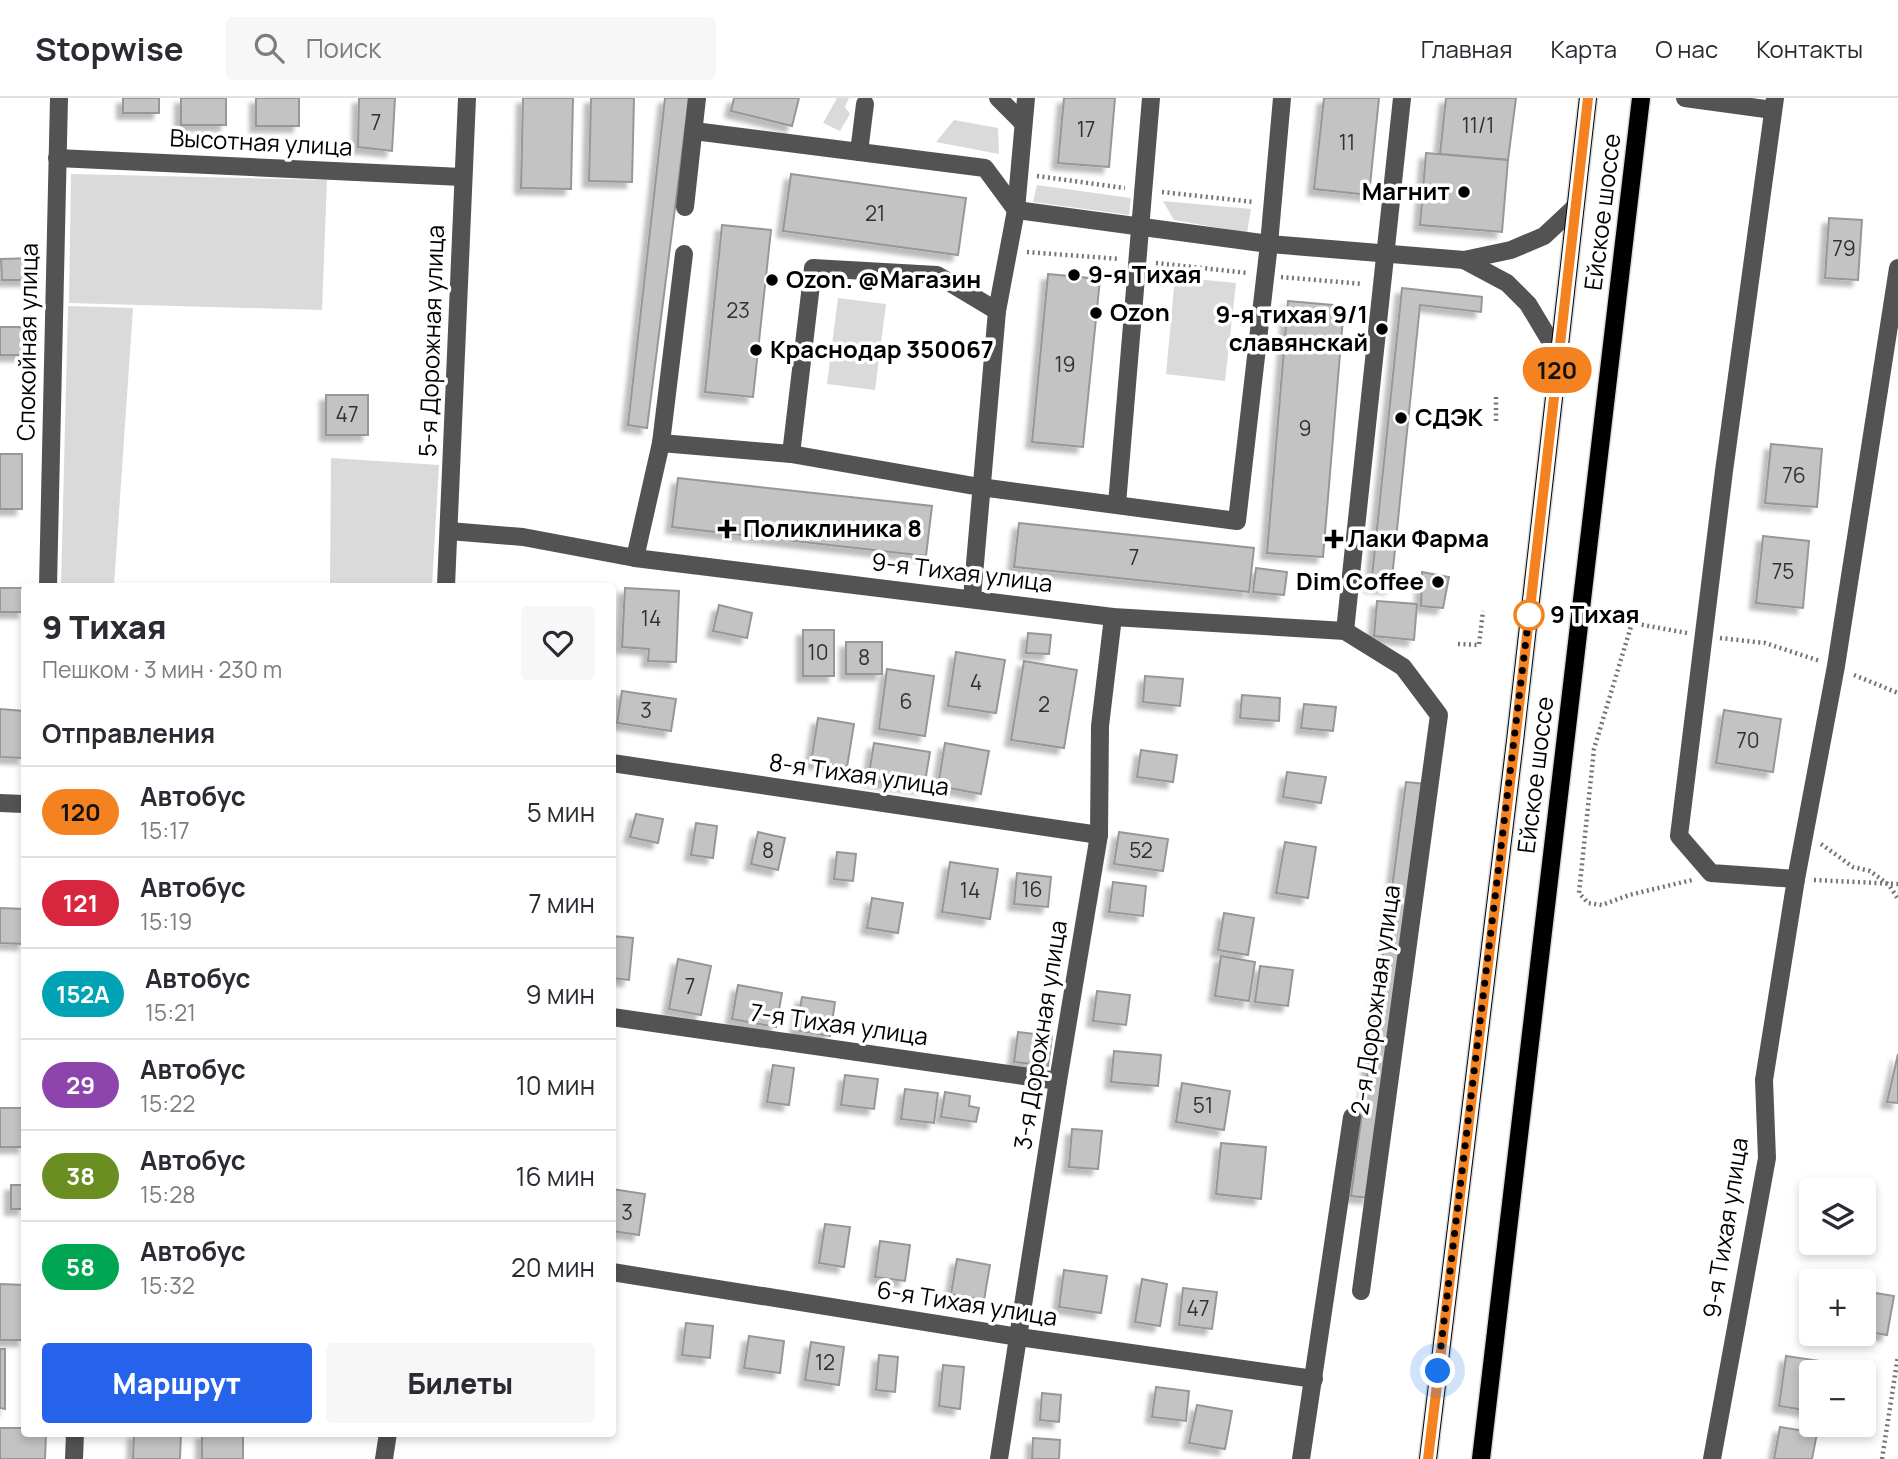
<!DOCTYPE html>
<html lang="ru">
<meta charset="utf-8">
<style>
body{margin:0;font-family:Manrope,sans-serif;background:#f7f7f7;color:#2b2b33;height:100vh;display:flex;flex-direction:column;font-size:26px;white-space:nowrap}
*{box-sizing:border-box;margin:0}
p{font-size:23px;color:#7c7c81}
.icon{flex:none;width:38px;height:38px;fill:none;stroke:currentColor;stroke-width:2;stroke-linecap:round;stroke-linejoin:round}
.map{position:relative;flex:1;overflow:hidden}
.panel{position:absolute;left:21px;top:485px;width:595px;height:854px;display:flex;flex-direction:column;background:#fff;border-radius:7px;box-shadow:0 4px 10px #0003}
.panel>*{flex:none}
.badge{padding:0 14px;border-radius:23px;font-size:24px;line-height:46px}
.fabs{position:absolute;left:1799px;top:1080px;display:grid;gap:14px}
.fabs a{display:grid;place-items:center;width:77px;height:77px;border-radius:7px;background:#fff;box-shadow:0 4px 10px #0003;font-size:35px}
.you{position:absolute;width:35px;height:35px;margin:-18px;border:5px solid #fff;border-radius:50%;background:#1a73e8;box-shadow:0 0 0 10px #1a73e833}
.map>.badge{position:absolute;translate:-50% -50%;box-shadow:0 0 0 4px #fff}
h2{padding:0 21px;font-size:26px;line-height:63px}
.round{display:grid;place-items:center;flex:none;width:74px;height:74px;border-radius:7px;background:#f7f7f7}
.summary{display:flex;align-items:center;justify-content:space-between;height:119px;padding:0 21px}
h1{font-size:33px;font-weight:800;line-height:52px}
.button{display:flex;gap:14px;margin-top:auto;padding:14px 21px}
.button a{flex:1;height:80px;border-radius:7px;background:#2563eb;color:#fff;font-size:28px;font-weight:800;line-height:80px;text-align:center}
.button a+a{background:#f7f7f7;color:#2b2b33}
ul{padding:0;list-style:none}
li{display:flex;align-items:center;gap:21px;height:91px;padding:0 21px;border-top:2px solid #e1e1e2}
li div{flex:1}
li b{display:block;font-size:26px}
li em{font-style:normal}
li .badge{min-width:77px;font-weight:700;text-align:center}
header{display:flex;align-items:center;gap:42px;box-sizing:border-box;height:98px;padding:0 35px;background:#fff;border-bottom:2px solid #e1e1e2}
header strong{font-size:33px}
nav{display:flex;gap:38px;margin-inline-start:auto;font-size:24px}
.search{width:490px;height:63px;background:#f7f7f7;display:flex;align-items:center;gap:18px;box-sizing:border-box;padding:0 24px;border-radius:7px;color:#7c7c81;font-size:26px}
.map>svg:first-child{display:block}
.green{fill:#dadada}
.building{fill:#c3c3c3;stroke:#979797;stroke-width:2;filter:url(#shadow)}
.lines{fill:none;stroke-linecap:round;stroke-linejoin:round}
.major-casing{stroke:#dbdbdb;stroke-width:21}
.path{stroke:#757575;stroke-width:4.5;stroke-dasharray:2 3.5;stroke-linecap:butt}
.minor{stroke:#535353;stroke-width:18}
.major{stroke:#000;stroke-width:18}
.line-casing{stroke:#fff;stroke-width:16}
.line{stroke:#f58220;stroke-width:10}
.walk{stroke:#000;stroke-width:7;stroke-dasharray:0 12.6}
.poi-dot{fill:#000;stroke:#fff;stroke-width:2.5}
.stop-dot{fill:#fff;stroke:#f58220;stroke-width:3.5}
.labels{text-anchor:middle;stroke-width:7;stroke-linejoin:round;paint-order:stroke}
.number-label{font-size:21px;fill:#313131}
.street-label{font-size:24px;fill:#000;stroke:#fff}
.poi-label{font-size:24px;font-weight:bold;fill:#000;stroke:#fff;text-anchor:start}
.stop-label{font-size:24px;font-weight:bold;fill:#000;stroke:#fff;text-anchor:start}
</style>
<header>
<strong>Stopwise</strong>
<div class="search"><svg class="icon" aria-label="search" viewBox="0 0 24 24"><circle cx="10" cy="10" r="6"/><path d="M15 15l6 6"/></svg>Поиск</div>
<nav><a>Главная</a><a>Карта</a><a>О нас</a><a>Контакты</a></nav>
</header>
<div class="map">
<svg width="1898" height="1361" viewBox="0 0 1898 1361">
<defs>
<filter id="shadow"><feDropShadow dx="-6" dy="6" stdDeviation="2" flood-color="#0004"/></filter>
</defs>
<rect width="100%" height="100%" fill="#fff"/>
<g class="green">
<path d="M837 0H849L845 9 850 16 840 33 823 25Z"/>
<path d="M954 22 998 30 999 56 936 44Z"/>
<path d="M71 76 327 82 322 212 69 205Z"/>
<path d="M1037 87 1131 100 1129 117 1033 104Z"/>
<path d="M1163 103 1251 111 1247 135 1174 122Z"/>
<path d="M1175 179 1236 185 1225 283 1166 276Z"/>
<path d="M838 200 886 206 875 292 827 286Z"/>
<path d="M68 208 133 210 114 488H61Z"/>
<path d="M331 360 439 367 432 488H330Z"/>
</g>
<g class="building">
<rect x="123" y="0" width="36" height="15"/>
<rect x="181" y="0" width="45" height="27"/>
<rect x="256" y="0" width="43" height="28"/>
<path d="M359 0H395L392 53 358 49Z"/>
<path d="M523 0H573L571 91 521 90Z"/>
<path d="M591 0H634L632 84 589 83Z"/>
<path d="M665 0H689L647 330 628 327Z"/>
<path d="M734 0H799L792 28 731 13Z"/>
<path d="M1064 0H1115L1109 69 1058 65Z"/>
<path d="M1324 0H1379L1369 97 1314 91Z"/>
<path d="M1446 0H1516L1508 62 1440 56Z"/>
<path d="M1426 55 1508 62 1502 134 1420 127Z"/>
<path d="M791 76 966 100 958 157 783 133Z"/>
<path d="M1829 120 1862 122 1858 182 1825 180Z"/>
<path d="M722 127 771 132 753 299 705 294Z"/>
<path d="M38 160V182H2L1 161Z"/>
<path d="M1048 176 1100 181 1083 349 1032 344Z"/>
<path d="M1402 190 1482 199 1481 214 1420 207 1391 490 1371 488Z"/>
<path d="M1288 203 1344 208 1323 459 1267 455Z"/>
<rect x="0" y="229" width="25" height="28"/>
<rect x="326" y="297" width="42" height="40"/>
<path d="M1771 346 1822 351 1817 409 1765 405Z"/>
<rect x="0" y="356" width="22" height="55"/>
<path d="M678 380 932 408 926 458 672 429Z"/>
<path d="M1019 425 1254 450 1249 494 1014 469Z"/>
<path d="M1763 438 1809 443 1803 510 1756 505Z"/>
<path d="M1256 470 1287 474 1284 497 1253 494Z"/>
<path d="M1422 474 1449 479 1443 510 1421 508Z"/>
<rect x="0" y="490" width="24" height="24"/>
<path d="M625 490 679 493 676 564 648 563 649 551 622 549Z"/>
<path d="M1377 503 1417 506 1414 542 1374 538Z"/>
<path d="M719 507 752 515 747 540 713 533Z"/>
<rect x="803" y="532" width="31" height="46"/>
<path d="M1028 535 1051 537 1049 556 1026 555Z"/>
<rect x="846" y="544" width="36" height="32"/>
<path d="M956 554 1005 562 996 615 948 608Z"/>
<path d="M1024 563 1077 572 1064 650 1011 642Z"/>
<path d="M887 571 934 578 925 638 879 631Z"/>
<path d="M1145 578 1183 581 1180 608 1143 604Z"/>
<path d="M622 593 676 601 671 633 617 625Z"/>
<path d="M1242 597 1280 600 1279 623 1240 620Z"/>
<path d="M1304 606 1336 609 1333 633 1301 630Z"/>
<path d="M0 611 24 613V660L0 659Z"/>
<path d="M1724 612 1781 621 1773 674 1716 665Z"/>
<path d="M818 620 854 626 847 669 811 664Z"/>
<path d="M874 645 930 654 924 690 868 682Z"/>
<path d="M945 645 989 653 981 696 938 688Z"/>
<path d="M1141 652 1177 657 1173 684 1137 679Z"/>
<path d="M1287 674 1326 679 1321 705 1283 699Z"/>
<path d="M1406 684 1425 686 1369 1100 1351 1098Z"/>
<path d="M636 716 663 721 658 745 630 739Z"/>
<path d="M696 725 717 728 713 760 691 757Z"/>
<path d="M758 734 785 740 778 772 751 766Z"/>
<path d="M1119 734 1168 741 1163 773 1114 766Z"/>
<path d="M1285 744 1316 749 1308 800 1276 795Z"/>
<path d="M837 754 856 756 853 783 834 781Z"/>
<path d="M950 764 998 771 990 821 942 814Z"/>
<path d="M1017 775 1051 779 1048 809 1014 806Z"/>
<path d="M1113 784 1146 788 1143 818 1109 814Z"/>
<path d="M872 800 903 805 898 835 867 830Z"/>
<path d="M0 810 24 811V846L0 845Z"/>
<path d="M1224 815 1254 820 1248 857 1218 852Z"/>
<path d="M612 838 633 840 629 882 612 880Z"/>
<path d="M1221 858 1255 864 1249 903 1215 898Z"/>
<path d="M678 861 711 868 701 917 669 911Z"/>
<path d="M1260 868 1293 872 1288 908 1255 904Z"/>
<path d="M738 887 782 895 776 929 732 921Z"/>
<path d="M1097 893 1130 897 1126 927 1093 923Z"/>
<path d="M802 899 835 904 830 938 796 932Z"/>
<path d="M1018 934 1052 938 1048 968 1014 964Z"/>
<path d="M1114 953 1161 957 1158 988 1111 984Z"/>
<path d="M1898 956V1005L1887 1004Z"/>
<path d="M773 967 794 970 789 1007 767 1004Z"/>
<path d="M845 977 878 981 874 1011 841 1007Z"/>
<path d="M1182 985 1230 993 1224 1032 1176 1024Z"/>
<path d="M905 991 938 995 934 1025 901 1021Z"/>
<path d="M945 994 970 998 969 1008 979 1010 976 1024 941 1019Z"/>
<rect x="0" y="1010" width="24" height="39"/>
<path d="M1072 1031 1102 1033 1098 1071 1069 1069Z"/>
<path d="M1221 1045 1266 1049 1261 1101 1216 1096Z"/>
<rect x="11" y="1087" width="13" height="24"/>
<path d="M612 1091 645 1096 639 1137 612 1133Z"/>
<path d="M825 1126 850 1129 844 1169 819 1165Z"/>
<path d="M880 1143 910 1147 905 1183 875 1179Z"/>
<path d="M957 1161 990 1167 984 1202 951 1196Z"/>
<path d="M1064 1172 1107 1178 1101 1215 1059 1209Z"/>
<path d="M1142 1181 1167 1186 1160 1228 1135 1224Z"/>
<path d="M0 1186 24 1187V1242H0Z"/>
<path d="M1183 1190 1217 1194 1212 1231 1179 1227Z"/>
<path d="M1864 1193 1894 1198 1887 1237 1864 1233Z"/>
<path d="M686 1225 713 1228 710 1260 682 1257Z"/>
<path d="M749 1238 784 1243 780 1275 744 1270Z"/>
<path d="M811 1244 844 1249 839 1287 805 1282Z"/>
<path d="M0 1251H5V1311L0 1310Z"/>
<path d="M879 1257 898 1259 895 1294 876 1292Z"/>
<path d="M1786 1258 1840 1266 1839 1274H1811V1313L1779 1308Z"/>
<path d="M943 1267 964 1269 960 1311 939 1308Z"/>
<path d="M1156 1289 1189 1293 1186 1323 1152 1319Z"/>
<path d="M1042 1295 1061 1297 1059 1324 1040 1322Z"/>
<path d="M1197 1307 1232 1313 1225 1351 1189 1345Z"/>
<path d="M1780 1329 1817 1335 1812 1361H1774Z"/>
<path d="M0 1330H24V1335H46L45 1361H0Z"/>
<path d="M134 1335H181L180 1361H133Z"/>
<rect x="202" y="1335" width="41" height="26"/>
<path d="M1033 1340 1060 1342 1059 1361H1032Z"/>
</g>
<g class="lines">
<g class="major-casing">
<g id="major">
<path d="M1428 1361 1515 643 1588 0"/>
<path d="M1481 1361 1641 0"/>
</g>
</g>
<g class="path">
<path d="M1037 78 1125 90"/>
<path d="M1162 94 1254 104"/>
<path d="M1027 154 1120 161"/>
<path d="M1156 165 1248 175"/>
<path d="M1281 179 1363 186"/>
<path d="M1496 299V324"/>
<path d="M1687 535 1632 525 1594 651 1579 795 1588 805 1602 807 1629 797 1692 782"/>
<path d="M1720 540 1765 545 1820 563"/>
<path d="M1458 546 1479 547 1483 513"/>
<path d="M1854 577 1898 595"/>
<path d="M1821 746 1853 769 1870 773 1889 787 1898 801"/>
<path d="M1814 782 1898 786"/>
<path d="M1882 1361 1898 1258"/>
</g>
<g class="minor">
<path d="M998 0 1023 25"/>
<path d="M1685 0 1773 12"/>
<path d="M1775 0 1724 373 1679 738 1711 775 1796 781"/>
<path d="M694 33 985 70 1016 112 1269 146 1464 162 1511 152 1544 138 1575 109"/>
<path d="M859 54 865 6"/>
<path d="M57 60 462 79"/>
<path d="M685 109 697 0"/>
<path d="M1464 162 1507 185 1528 206 1558 256"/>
<path d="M661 345 791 356 980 389 1237 423 1269 146 1282 0"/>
<path d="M791 356 813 170 937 177 997 213"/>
<path d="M1117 406 1151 0"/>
<path d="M449 433 523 439 635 460 1113 519 1345 533 1403 569 1439 617 1361 1193"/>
<path d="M635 460 661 345 684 156"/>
<path d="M48 488 59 0"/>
<path d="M446 488 467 0"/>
<path d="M972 500 997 213 1016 112 1026 0"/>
<path d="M1345 533 1402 0"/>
<path d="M612 665 1099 737"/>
<path d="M0 705 24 706"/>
<path d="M612 919 1058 983"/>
<path d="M612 1174 1019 1239 1314 1281"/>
<path d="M74 1361 75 1335"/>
<path d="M384 1361 388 1335"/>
<path d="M999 1361 1058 983 1099 737 1100 628 1113 519"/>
<path d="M1301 1361 1352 1019"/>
<path d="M1712 1361 1767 1060 1764 982 1796 781 1836 568 1898 170"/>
</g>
<use href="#major" class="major"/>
</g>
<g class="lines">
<g class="line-casing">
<path id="line" d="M1428 1361 1515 643 1588 0"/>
</g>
<use href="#line" class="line"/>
<path class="walk" d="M1438 1273 1529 517"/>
</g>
<g class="poi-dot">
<circle cx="1464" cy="94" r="7"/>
<circle cx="1074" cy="177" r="7"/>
<circle cx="772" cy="182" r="7"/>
<circle cx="1096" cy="215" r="7"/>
<circle cx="1382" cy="231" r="7"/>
<circle cx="756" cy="252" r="7"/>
<circle cx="1401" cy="320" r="7"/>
<path d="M723.5 420.5h7v7h7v7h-7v7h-7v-7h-7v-7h7z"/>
<path d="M1330.5 430.5h7v7h7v7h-7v7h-7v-7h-7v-7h7z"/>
<circle cx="1438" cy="484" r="7"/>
</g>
<circle class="stop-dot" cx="1529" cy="517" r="14"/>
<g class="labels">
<g class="number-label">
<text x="376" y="32">7</text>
<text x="1478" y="35">11/1</text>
<text x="1086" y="39">17</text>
<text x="1347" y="52">11</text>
<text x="875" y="123">21</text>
<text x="1844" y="158">79</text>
<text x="738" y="220">23</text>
<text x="1065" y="274">19</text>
<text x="347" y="324">47</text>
<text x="1305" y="338">9</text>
<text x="1794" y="385">76</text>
<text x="1134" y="467">7</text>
<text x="1783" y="481">75</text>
<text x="651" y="528">14</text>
<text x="818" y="562">10</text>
<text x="864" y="567">8</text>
<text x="976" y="592">4</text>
<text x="906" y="611">6</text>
<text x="1044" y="614">2</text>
<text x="646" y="620">3</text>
<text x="1748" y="650">70</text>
<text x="768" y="760">8</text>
<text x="1141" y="760">52</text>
<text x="1032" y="799">16</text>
<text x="970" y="800">14</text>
<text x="690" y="896">7</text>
<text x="1203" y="1015">51</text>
<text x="627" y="1122">3</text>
<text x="1198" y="1218">47</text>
<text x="825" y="1272">12</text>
</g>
<g class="street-label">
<text transform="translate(261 45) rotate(3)" y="8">Высотная улица</text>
<text transform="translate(1603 114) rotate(-83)" y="8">Ейское шоссе</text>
<text transform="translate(432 243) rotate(-88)" y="8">5-я Дорожная улица</text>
<text transform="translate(28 244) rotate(-89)" y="8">Спокойная улица</text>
<text transform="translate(962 475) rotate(7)" y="8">9-я Тихая улица</text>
<text transform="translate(859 677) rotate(8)" y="8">8-я Тихая улица</text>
<text transform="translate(1536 677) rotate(-83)" y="8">Ейское шоссе</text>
<text transform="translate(1376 902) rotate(-82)" y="8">2-я Дорожная улица</text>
<text transform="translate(839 927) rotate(8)" y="8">7-я Тихая улица</text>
<text transform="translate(1041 937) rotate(-81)" y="8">3-я Дорожная улица</text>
<text transform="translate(1726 1130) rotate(-81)" y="8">9-я Тихая улица</text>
<text transform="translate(967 1206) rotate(9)" y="8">6-я Тихая улица</text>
</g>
<g class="poi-label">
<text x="1450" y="102" text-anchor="end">Магнит</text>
<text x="1088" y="185">9-я Тихая</text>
<text x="786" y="190">Ozon. @Магазин</text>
<text x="1110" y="223">Ozon</text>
<text x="1368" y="225" text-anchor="end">9-я тихая 9/1<tspan x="1368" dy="28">славянскай</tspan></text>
<text x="770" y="260">Краснодар 350067</text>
<text x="1415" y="328">СДЭК</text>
<text x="743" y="439">Поликлиника 8</text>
<text x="1348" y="449">Лаки Фарма</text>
<text x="1424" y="492" text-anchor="end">Dim Coffee</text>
</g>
<g class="stop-label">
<text x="1550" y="525">9 Тихая</text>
</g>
</g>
</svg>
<div class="fabs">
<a><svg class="icon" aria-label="layers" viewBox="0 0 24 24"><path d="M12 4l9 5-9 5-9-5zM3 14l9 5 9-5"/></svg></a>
<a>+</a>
<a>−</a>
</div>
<div class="you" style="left:1438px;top:1273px"></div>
<b class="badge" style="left:1557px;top:272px;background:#f58220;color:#111">120</b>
<section class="panel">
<div class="summary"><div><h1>9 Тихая</h1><p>Пешком · 3 мин · 230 m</p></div><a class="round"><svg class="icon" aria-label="heart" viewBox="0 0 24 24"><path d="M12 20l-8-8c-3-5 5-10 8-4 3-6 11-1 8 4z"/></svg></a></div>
<h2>Отправления</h2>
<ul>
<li><span class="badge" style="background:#f58220;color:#111">120</span><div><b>Автобус</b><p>15:17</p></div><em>5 мин</em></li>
<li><span class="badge" style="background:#d7263d;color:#fff">121</span><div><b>Автобус</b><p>15:19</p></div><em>7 мин</em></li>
<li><span class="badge" style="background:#00a3b4;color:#fff">152A</span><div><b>Автобус</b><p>15:21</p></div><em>9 мин</em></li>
<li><span class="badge" style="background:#8e44ad;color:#fff">29</span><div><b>Автобус</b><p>15:22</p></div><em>10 мин</em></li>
<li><span class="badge" style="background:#6b8e23;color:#fff">38</span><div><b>Автобус</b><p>15:28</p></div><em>16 мин</em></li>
<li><span class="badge" style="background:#00a651;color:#fff">58</span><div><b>Автобус</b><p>15:32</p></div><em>20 мин</em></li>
</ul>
<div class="button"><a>Маршрут</a><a>Билеты</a></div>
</section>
</div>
